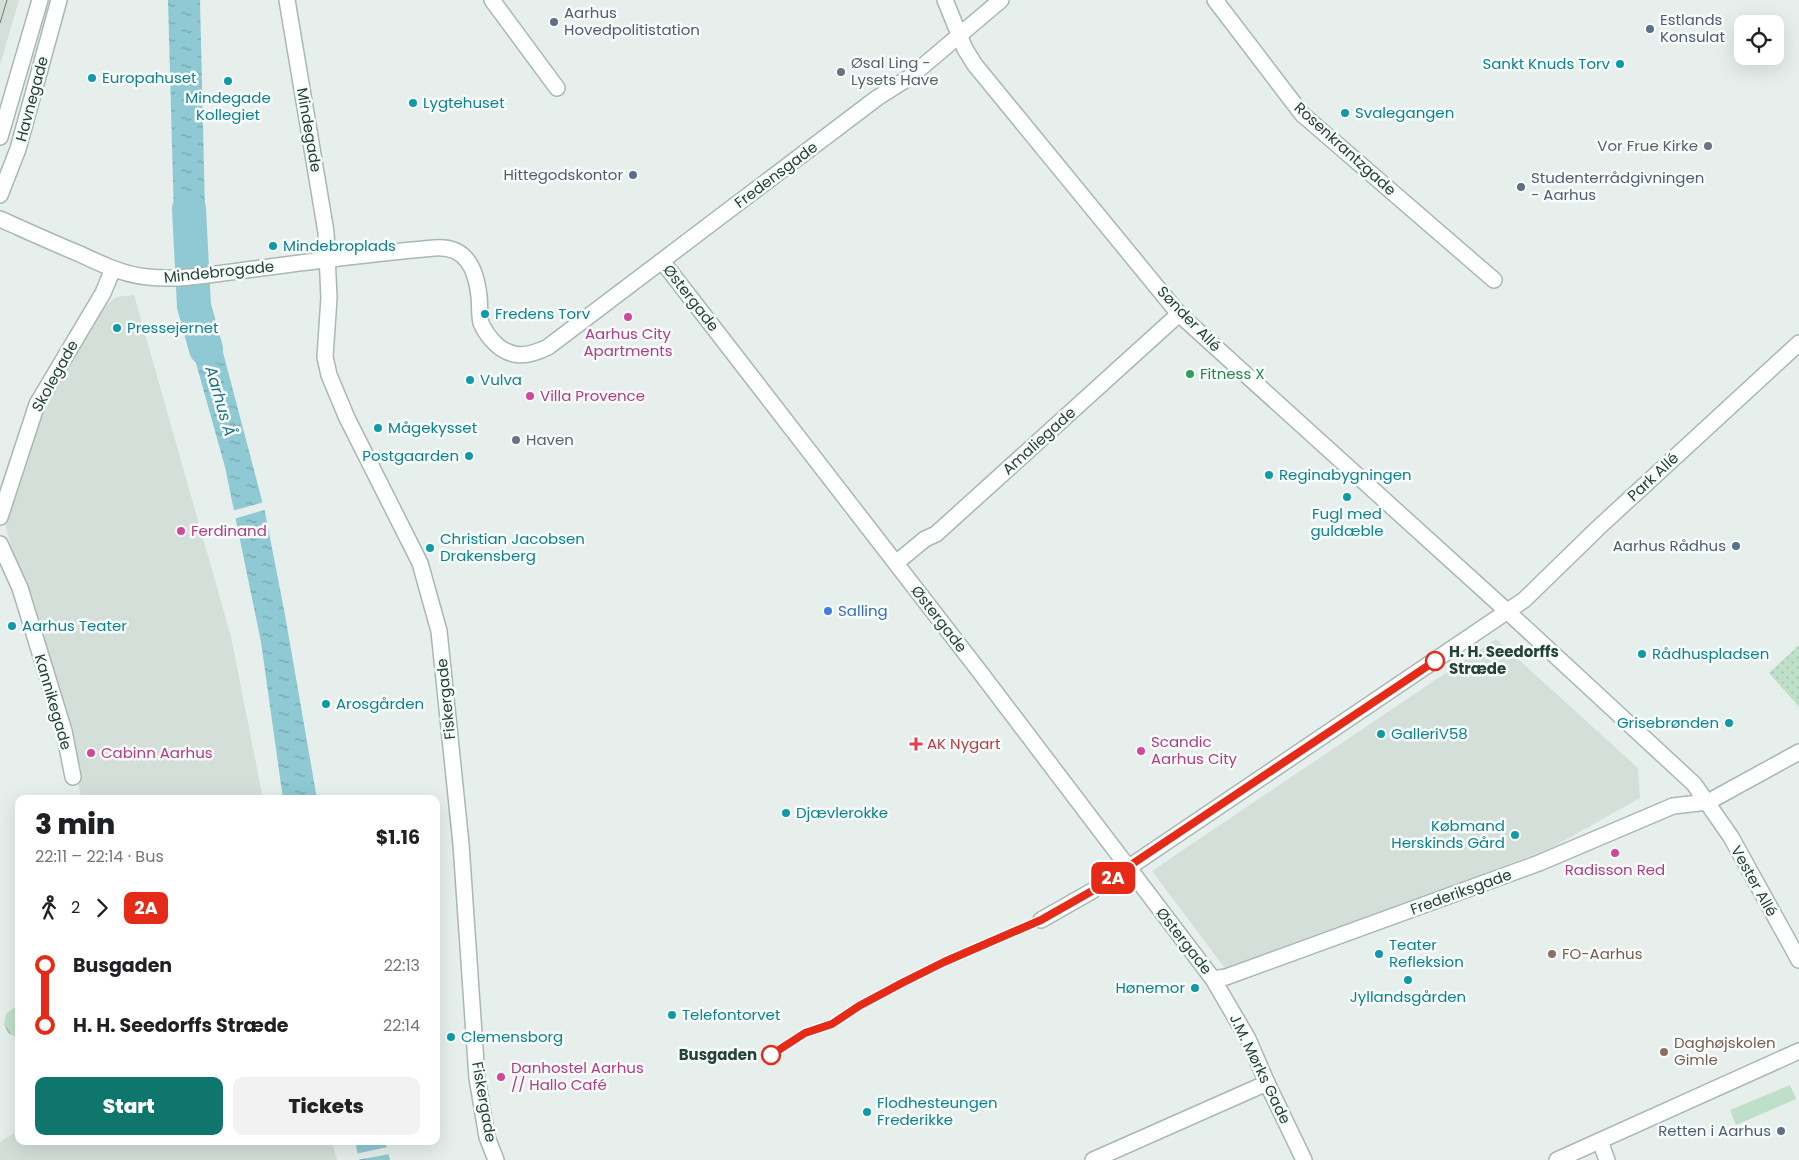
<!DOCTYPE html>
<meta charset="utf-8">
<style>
body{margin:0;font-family:Poppins,sans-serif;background:#f2f2f2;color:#202124;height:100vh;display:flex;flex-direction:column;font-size:19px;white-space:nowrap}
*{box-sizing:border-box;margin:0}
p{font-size:16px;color:#757577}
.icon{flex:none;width:28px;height:28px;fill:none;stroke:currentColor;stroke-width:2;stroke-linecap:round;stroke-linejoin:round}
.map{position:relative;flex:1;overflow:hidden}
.sheet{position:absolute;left:15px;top:795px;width:425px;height:350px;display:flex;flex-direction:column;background:#fff;border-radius:10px;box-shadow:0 5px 20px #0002}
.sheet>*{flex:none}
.badge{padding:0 10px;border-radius:8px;font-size:18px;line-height:32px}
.buttons{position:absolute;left:1734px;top:15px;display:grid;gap:10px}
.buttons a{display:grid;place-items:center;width:50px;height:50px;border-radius:10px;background:#fff;box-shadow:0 5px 20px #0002;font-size:25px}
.map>.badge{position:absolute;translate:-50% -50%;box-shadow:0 0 0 2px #fff}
.legs{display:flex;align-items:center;gap:8px;height:55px;padding:0 20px;font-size:16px}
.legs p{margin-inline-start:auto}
.overview{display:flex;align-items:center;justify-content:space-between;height:85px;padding:0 20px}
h1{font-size:28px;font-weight:800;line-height:38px}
.button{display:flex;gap:10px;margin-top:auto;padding:10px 20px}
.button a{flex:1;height:58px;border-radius:10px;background:#0f766e;color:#fff;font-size:20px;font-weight:800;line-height:58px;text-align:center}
.button a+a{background:#f2f2f2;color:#202124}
ul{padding:0 20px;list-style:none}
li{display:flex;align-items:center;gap:18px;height:60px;font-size:19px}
li i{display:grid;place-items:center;width:8px;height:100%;margin:0 6px;background:currentColor}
li i::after{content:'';width:12px;height:12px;margin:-6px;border:4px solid;border-radius:50%;background:#fff}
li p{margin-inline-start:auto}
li:first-child i{background:linear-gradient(#0000 50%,currentColor 0)}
li:last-child i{background:linear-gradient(currentColor 50%,#0000 0)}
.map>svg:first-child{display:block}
.built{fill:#d4dfda}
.grass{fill:#bfe0c8}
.forest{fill:url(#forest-firs)}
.park{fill:url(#park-dots)}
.water{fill:url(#water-ripples)}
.pier{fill:#e6efeb}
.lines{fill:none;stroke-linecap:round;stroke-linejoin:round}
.river{stroke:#8ec9d4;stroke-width:34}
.minor-tunnel{stroke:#bfccc8;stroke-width:15;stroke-dasharray:15 8;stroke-linecap:butt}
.minor-casing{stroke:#a8b8b2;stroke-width:18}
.minor{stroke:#fff;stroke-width:15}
.tram{stroke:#5f7d75;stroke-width:1}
.line-1-casing{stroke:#fff;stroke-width:11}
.line-1{stroke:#e52b18;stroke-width:8}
.service-dot{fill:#5c6f8a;stroke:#f7fbf9;stroke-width:2}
.culture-dot{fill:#0f9aa8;stroke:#f7fbf9;stroke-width:2}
.worship-dot{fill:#6b7280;stroke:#f7fbf9;stroke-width:2}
.hotel-dot{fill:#d1479c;stroke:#f7fbf9;stroke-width:2}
.leisure-dot{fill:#2e9e5b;stroke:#f7fbf9;stroke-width:2}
.shop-dot{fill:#3f7fe0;stroke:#f7fbf9;stroke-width:2}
.stop-1-dot{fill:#fff;stroke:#e52b18;stroke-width:2.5}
.health-dot{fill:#e0444e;stroke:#f7fbf9;stroke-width:2}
.education-dot{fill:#8d6e63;stroke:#f7fbf9;stroke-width:2}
.labels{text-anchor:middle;stroke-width:5;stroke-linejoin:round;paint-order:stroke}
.service-label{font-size:15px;fill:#4e5e75;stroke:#f7fbf9;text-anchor:start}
.worship-label{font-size:15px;fill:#5b616d;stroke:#f7fbf9;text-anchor:start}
.culture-label{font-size:15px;fill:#0d838f;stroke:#f7fbf9;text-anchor:start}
.street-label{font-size:15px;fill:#24423a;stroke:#f7fbf9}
.hotel-label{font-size:15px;fill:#b23c85;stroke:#f7fbf9;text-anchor:start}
.leisure-label{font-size:15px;fill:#27864d;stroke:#f7fbf9;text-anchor:start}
.shop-label{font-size:15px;fill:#366cbe;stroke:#f7fbf9;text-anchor:start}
.stop-label{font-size:15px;font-weight:bold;fill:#24423a;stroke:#f7fbf9;text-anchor:start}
.health-label{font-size:15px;fill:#be3a42;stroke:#f7fbf9;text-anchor:start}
.education-label{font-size:15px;fill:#785e54;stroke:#f7fbf9;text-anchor:start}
.water-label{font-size:16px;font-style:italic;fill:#1c6f80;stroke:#f7fbf9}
</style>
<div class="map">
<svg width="1799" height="1160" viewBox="0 0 1799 1160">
<defs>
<pattern id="forest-firs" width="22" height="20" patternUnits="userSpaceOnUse" patternTransform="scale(1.25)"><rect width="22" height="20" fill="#bfe0c8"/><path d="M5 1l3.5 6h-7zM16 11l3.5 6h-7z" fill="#a4c1ad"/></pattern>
<pattern id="park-dots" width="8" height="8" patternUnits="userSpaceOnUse" patternTransform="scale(1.25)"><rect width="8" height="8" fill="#bfe0c8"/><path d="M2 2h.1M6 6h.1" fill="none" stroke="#a4c1ad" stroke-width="1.8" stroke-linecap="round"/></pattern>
<pattern id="water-ripples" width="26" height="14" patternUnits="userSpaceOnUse" patternTransform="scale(1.25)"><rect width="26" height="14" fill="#8ec9d4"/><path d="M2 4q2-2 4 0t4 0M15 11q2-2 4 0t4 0" fill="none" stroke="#74a5ad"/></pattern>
</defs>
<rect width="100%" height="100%" fill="#e6efeb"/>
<g class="built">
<path d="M0 0H19L0 65Z"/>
<path d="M134 295 231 637 263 799H82L3 517 38 409 103 308 116 297Z"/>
<path d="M1496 639 1638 768 1640 798 1551 848 1227 971 1152 871Z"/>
<path d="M19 1130V1141H332L337 1160H0V1142Z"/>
</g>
<path class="grass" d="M1790 1085 1796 1099 1736 1125 1730 1110Z"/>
<path class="forest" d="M19 1004V1027L15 1029 17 1034 15 1036 9 1034 4 1025 6 1014Z"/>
<path class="park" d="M1799 645V707L1769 673Z"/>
<g class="water">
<path d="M168 0H200L206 254 175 255Z"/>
<path d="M210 303 265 512 285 615 317 799H283L261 642 225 467 180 306Z"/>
<path d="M355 1141H385L390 1160H359Z"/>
</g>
<g class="pier">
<path d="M264 502 267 509 234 519 232 511Z"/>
<path d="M388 1147 390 1154 357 1160 355 1154Z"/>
</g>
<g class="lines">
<path class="river" d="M189 209 194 306 206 349"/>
<path class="minor-tunnel" d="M1092 891 1113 878"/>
<g class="minor-casing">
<g id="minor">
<path d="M287 0 326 232 329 298 325 357 329 375 347 418 420 563 439 631 461 844 477 1078 487 1137 496 1160"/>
<path d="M492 0 557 88"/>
<path d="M945 0 965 49 975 65 1179 314 1508 612 1694 784 1731 837 1799 960"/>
<path d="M1215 0 1302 114 1494 280"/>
<path d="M0 137 40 0"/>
<path d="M0 195 18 149 59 0"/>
<path d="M0 219C27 231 53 243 80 254 101 264 124 275 148 277 181 281 220 273 254 269 314 261 374 253 434 248 466 245 476 269 479 296 480 305 479 314 481 323 483 328 487 334 491 339 508 359 526 358 548 347L877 98 910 77 1001 0"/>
<path d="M662 261 980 672 1213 979 1248 1039 1267 1083 1304 1160"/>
<path d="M0 517 37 404 103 293 113 269"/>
<path d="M0 544 20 588 64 731 73 777"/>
<path d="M896 563 925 539 936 534 1179 314"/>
<path d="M1113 878 1524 600 1598 528 1799 343"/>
<path d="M1041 920 1092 891"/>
<path d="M1213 979 1226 977 1539 863 1673 806 1708 802 1799 752"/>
<path d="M1600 1141 1607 1160"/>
<path d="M1093 1160 1267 1083"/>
<path d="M1557 1160 1799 1051"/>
</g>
</g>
<use href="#minor" class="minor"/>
<path class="tram" d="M0 23 7 0"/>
</g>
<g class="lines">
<g class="line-1-casing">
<path id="line-1" d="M771 1055 805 1033 832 1024 859 1006 902 983 944 962 1041 920 1092 891 1435 661"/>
</g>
<use href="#line-1" class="line-1"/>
</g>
<g class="service-dot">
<circle cx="554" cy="22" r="5"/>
<circle cx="1650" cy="29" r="5"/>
<circle cx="633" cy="175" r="5"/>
<circle cx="1521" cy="187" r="5"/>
<circle cx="1736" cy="546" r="5"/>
<circle cx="1781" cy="1131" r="5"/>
</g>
<g class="culture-dot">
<circle cx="1620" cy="64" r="5"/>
<circle cx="92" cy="78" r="5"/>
<circle cx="228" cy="81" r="5"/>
<circle cx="413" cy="103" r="5"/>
<circle cx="1345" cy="113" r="5"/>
<circle cx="273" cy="246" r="5"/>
<circle cx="485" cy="314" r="5"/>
<circle cx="117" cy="328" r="5"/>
<circle cx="470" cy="380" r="5"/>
<circle cx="378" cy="428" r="5"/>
<circle cx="469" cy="456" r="5"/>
<circle cx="1269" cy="475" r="5"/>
<circle cx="1347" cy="497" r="5"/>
<circle cx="430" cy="548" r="5"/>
<circle cx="12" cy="626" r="5"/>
<circle cx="1642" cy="654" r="5"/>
<circle cx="326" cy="704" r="5"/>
<circle cx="1729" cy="723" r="5"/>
<circle cx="1381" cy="734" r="5"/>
<circle cx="786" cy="813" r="5"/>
<circle cx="1515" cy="835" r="5"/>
<circle cx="1379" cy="954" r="5"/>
<circle cx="1408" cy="980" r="5"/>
<circle cx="1195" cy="988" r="5"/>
<circle cx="672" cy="1015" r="5"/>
<circle cx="451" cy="1037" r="5"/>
<circle cx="867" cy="1112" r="5"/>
</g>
<g class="worship-dot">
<circle cx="841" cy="72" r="5"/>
<circle cx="1708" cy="146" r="5"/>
<circle cx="516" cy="440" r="5"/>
</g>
<g class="hotel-dot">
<circle cx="628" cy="317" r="5"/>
<circle cx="530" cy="396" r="5"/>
<circle cx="181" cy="531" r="5"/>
<circle cx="1141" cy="751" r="5"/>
<circle cx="91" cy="753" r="5"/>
<circle cx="1615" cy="853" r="5"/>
<circle cx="501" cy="1077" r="5"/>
</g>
<circle class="leisure-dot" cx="1190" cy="374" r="5"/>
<circle class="shop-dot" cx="828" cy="611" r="5"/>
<g class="stop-1-dot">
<circle cx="1435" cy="661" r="9"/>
<circle cx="771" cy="1055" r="9"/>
</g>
<path class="health-dot" d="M913.5 736.5h5v5h5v5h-5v5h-5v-5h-5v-5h5z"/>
<g class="education-dot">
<circle cx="1552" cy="954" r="5"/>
<circle cx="1664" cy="1052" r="5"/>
</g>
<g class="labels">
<g class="service-label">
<text x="564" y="18">Aarhus<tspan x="564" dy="17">Hovedpolitistation</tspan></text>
<text x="1660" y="25">Estlands<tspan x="1660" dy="17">Konsulat</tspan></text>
<text x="623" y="180" text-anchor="end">Hittegodskontor</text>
<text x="1531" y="183">Studenterrådgivningen<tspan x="1531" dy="17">- Aarhus</tspan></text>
<text x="1726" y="551" text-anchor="end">Aarhus Rådhus</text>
<text x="1771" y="1136" text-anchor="end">Retten i Aarhus</text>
</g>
<g class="worship-label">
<text x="851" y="68">Øsal Ling -<tspan x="851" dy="17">Lysets Have</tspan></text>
<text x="1698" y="151" text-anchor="end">Vor Frue Kirke</text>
<text x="526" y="445">Haven</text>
</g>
<g class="culture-label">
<text x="1610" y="69" text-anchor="end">Sankt Knuds Torv</text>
<text x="102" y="83">Europahuset</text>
<text x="228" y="103" text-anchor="middle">Mindegade<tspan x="228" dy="17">Kollegiet</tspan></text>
<text x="423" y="108">Lygtehuset</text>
<text x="1355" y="118">Svalegangen</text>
<text x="283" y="251">Mindebroplads</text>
<text x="495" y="319">Fredens Torv</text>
<text x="127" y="333">Pressejernet</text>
<text x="480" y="385">Vulva</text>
<text x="388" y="433">Mågekysset</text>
<text x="459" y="461" text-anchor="end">Postgaarden</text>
<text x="1279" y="480">Reginabygningen</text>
<text x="1347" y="519" text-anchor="middle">Fugl med<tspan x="1347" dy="17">guldæble</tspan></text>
<text x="440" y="544">Christian Jacobsen<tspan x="440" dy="17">Drakensberg</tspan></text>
<text x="22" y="631">Aarhus Teater</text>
<text x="1652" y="659">Rådhuspladsen</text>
<text x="336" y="709">Arosgården</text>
<text x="1719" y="728" text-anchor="end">Grisebrønden</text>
<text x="1391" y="739">GalleriV58</text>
<text x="796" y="818">Djævlerokke</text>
<text x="1505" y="831" text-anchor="end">Købmand<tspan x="1505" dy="17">Herskinds Gård</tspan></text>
<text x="1389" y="950">Teater<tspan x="1389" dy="17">Refleksion</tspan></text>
<text x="1185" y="993" text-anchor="end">Hønemor</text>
<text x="1408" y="1002" text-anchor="middle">Jyllandsgården</text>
<text x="682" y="1020">Telefontorvet</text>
<text x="461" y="1042">Clemensborg</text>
<text x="877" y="1108">Flodhesteungen<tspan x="877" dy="17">Frederikke</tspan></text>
</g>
<g class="street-label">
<text transform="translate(32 99) rotate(-75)" y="5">Havnegade</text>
<text transform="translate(309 130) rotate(80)" y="5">Mindegade</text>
<text transform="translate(1345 149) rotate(42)" y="5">Rosenkrantzgade</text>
<text transform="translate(776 175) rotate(-37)" y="5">Fredensgade</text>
<text transform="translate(219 272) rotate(-6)" y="5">Mindebrogade</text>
<text transform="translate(691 298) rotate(52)" y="5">Østergade</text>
<text transform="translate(1189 319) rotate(46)" y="5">Sønder Allé</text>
<text transform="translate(55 376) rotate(-61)" y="5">Skolegade</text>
<text transform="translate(1039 441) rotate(-42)" y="5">Amaliegade</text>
<text transform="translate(1653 477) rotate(-43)" y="5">Park Allé</text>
<text transform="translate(939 619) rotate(52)" y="5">Østergade</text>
<text transform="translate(446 699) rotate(-96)" y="5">Fiskergade</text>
<text transform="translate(53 702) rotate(74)" y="5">Kannikegade</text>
<text transform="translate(1754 881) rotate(61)" y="5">Vester Allé</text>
<text transform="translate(1461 892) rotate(-20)" y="5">Frederiksgade</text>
<text transform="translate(1184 941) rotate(52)" y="5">Østergade</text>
<text transform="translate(1260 1069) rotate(64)" y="5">J.M. Mørks Gade</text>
<text transform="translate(484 1102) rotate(80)" y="5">Fiskergade</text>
</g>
<g class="hotel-label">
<text x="628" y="339" text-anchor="middle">Aarhus City<tspan x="628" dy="17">Apartments</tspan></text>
<text x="540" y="401">Villa Provence</text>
<text x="191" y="536">Ferdinand</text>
<text x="1151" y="747">Scandic<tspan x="1151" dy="17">Aarhus City</tspan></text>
<text x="101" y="758">Cabinn Aarhus</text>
<text x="1615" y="875" text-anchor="middle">Radisson Red</text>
<text x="511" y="1073">Danhostel Aarhus<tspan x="511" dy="17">// Hallo Café</tspan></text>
</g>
<g class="leisure-label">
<text x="1200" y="379">Fitness X</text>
</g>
<g class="shop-label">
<text x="838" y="616">Salling</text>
</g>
<g class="stop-label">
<text x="1449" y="657">H. H. Seedorffs<tspan x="1449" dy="17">Stræde</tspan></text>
<text x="757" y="1060" text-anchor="end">Busgaden</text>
</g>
<g class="health-label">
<text x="927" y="749">AK Nygart</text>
</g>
<g class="education-label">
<text x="1562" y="959">FO-Aarhus</text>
<text x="1674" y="1048">Daghøjskolen<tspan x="1674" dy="17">Gimle</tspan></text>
</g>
<g class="water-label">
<text transform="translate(221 401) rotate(74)" y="6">Aarhus Å</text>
</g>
</g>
</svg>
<div class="buttons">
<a><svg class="icon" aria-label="locate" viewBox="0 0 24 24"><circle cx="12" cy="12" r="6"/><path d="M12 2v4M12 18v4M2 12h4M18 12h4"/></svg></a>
</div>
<b class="badge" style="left:1113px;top:878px;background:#e52b18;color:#fff">2A</b>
<section class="sheet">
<div class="overview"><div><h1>3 min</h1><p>22:11 – 22:14 · Bus</p></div><b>$1.16</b></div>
<div class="legs"><svg class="icon" aria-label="walk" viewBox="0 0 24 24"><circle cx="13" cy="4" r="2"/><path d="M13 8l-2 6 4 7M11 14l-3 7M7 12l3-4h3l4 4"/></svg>2<svg class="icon" aria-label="forward" viewBox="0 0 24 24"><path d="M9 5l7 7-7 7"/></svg><b class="badge" style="background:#e52b18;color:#fff">2A</b></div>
<ul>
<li><i style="color:#e52b18"></i><b>Busgaden</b><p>22:13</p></li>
<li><i style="color:#e52b18"></i><b>H. H. Seedorffs Stræde</b><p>22:14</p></li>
</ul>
<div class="button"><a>Start</a><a>Tickets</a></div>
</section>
</div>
